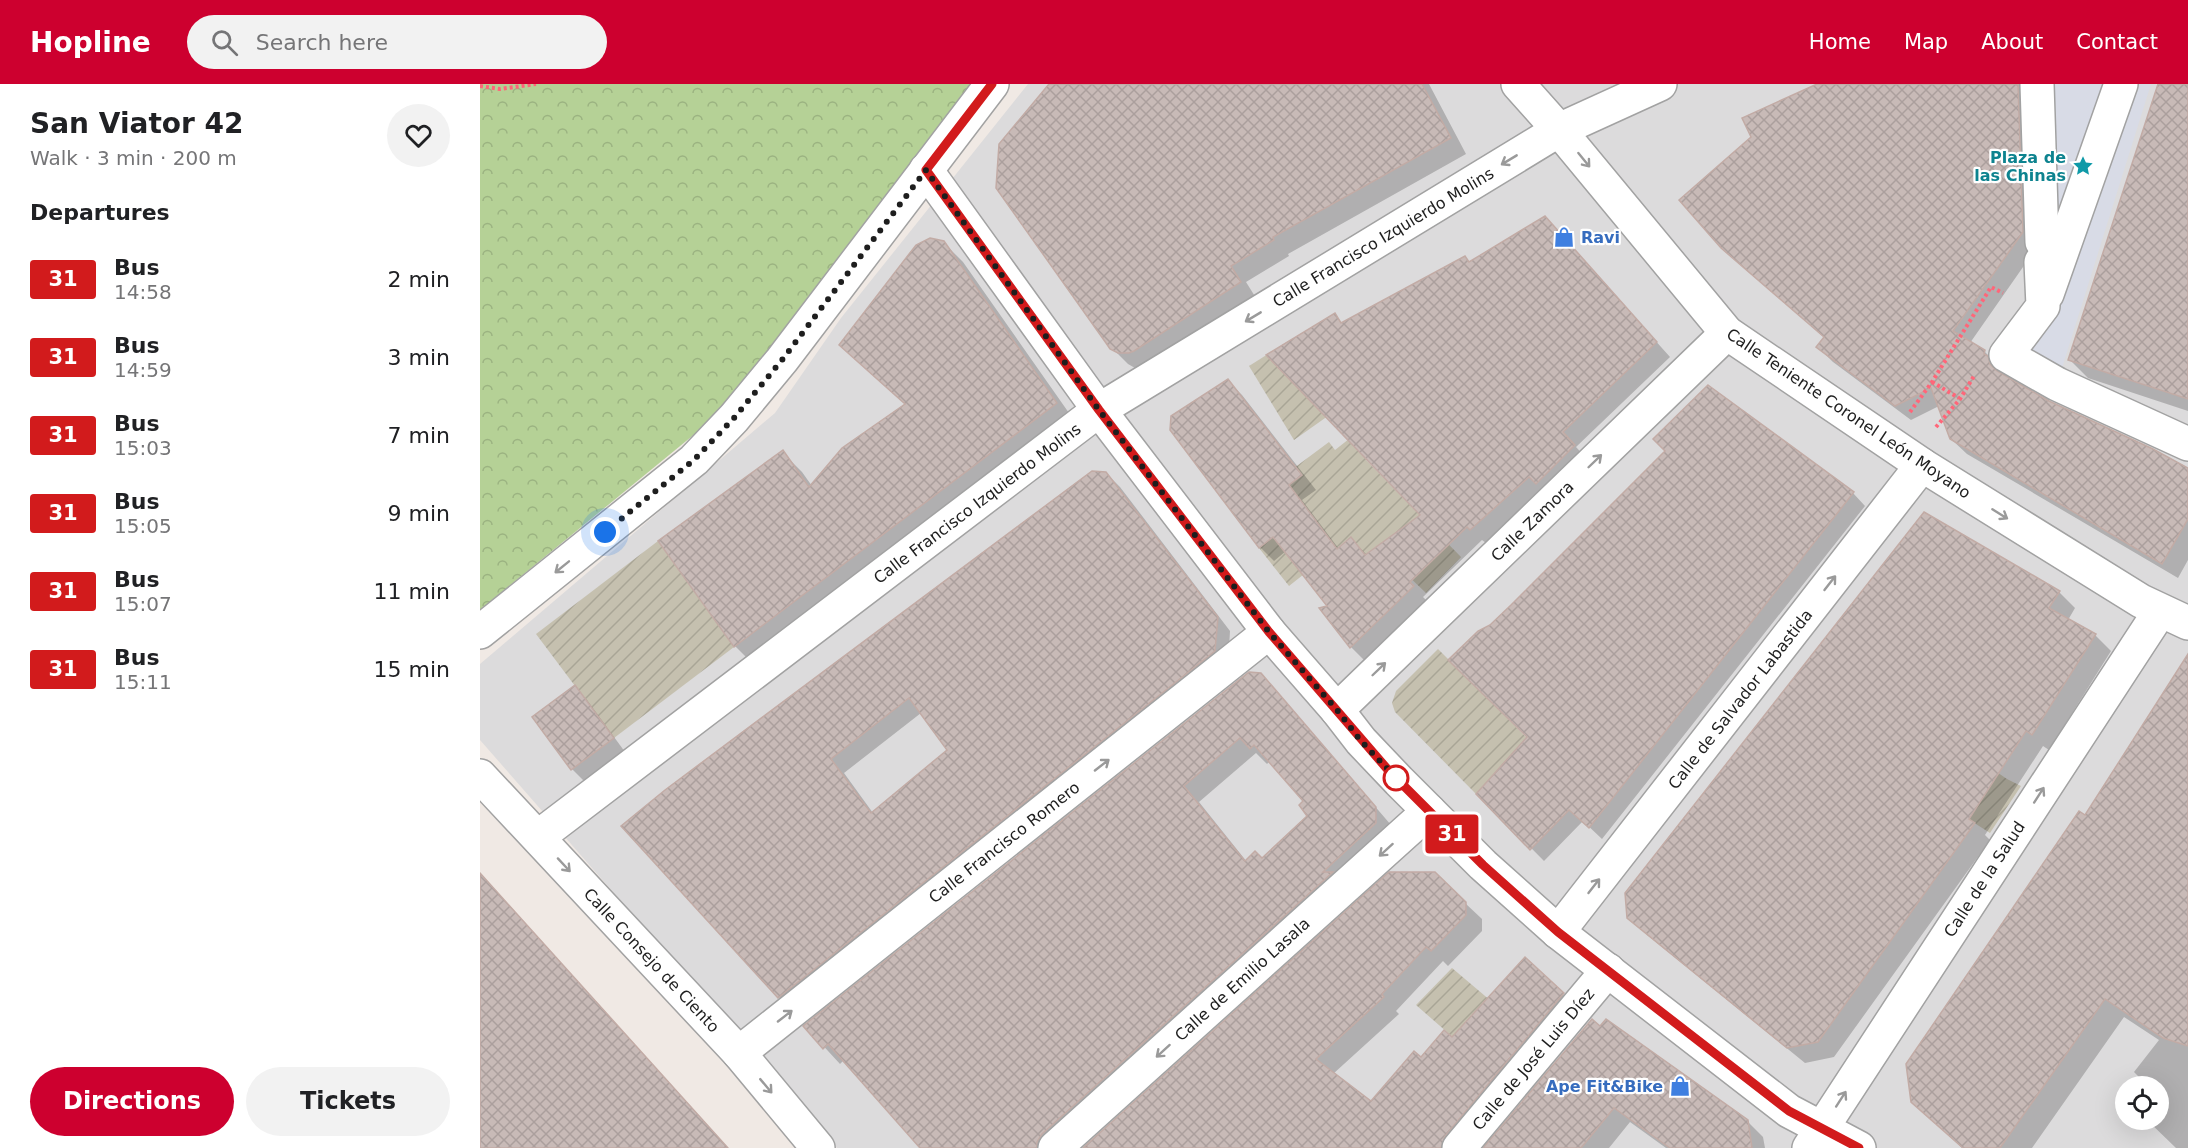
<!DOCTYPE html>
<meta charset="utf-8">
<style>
body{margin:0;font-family:"DejaVu Sans",sans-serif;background:#f2f2f2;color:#202124;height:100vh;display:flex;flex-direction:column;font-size:22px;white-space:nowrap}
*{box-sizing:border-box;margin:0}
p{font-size:20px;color:#757577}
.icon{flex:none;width:33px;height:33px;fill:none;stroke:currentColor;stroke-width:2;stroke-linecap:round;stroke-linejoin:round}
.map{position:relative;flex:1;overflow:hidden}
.side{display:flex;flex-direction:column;background:#fff;width:480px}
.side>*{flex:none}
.badge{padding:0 12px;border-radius:4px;font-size:21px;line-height:39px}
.controls{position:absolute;left:1635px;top:992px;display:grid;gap:12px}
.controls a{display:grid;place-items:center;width:54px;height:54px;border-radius:50%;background:#fff;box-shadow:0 6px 24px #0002;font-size:30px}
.you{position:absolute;width:30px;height:30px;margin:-15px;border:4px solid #fff;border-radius:50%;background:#1a73e8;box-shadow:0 0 0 9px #1a73e833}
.map>.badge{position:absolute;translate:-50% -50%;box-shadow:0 0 0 3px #fff}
h2{padding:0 30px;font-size:22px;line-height:54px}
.round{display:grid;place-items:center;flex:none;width:63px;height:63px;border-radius:32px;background:#f2f2f2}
.head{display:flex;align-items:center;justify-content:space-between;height:102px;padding:0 30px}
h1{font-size:28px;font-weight:700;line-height:45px}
.cta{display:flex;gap:12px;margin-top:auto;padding:12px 30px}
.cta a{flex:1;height:69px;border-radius:36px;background:#cd002f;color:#fff;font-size:24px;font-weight:700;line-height:69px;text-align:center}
.cta a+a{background:#f2f2f2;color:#202124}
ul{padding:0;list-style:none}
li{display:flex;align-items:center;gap:18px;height:78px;padding:0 30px}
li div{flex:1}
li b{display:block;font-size:22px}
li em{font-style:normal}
li .badge{min-width:66px;font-weight:700;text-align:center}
header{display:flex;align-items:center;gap:36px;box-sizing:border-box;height:84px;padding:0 30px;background:#cd002f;color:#fff}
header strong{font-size:28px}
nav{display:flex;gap:33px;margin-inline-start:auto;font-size:21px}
.search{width:420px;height:54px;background:#f2f2f2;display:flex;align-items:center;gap:15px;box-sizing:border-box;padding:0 21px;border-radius:33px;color:#757577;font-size:22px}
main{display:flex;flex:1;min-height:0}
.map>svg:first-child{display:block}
.residential{fill:#dcdbdc;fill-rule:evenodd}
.construction{fill:url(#construction-furrows)}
.forest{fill:url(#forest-crowns)}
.plaza{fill:#d8dbe6}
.shadow{fill:#0003;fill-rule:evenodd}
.building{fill:url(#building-cross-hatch);stroke:#c2aba5;stroke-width:1.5;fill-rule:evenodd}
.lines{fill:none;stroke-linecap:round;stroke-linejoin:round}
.minor-casing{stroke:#a2a2a2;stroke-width:36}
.path{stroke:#ff6679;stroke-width:4;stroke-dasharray:3 3;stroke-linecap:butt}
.minor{stroke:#fff;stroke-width:33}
.oneway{stroke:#9a9a9a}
.line-casing{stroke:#fff;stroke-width:14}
.line{stroke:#d21b1c;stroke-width:9}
.walk{stroke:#1e1e1e;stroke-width:6;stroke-dasharray:0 10.8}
.stop-dot{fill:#fff;stroke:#d21b1c;stroke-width:3}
.labels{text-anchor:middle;stroke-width:4.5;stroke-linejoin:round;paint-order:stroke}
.culture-label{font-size:16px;font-weight:bold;fill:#0d838f;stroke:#fff;text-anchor:end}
.street-label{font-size:16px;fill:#1e1e1e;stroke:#fff}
.shop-label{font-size:16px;font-weight:bold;fill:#366cbe;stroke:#fff;text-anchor:start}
</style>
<header>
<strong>Hopline</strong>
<div class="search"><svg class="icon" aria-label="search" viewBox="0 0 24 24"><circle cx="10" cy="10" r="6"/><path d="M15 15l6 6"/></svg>Search here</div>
<nav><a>Home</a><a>Map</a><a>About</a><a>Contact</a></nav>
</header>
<main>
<section class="side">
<div class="head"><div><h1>San Viator 42</h1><p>Walk · 3 min · 200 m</p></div><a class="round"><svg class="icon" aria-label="heart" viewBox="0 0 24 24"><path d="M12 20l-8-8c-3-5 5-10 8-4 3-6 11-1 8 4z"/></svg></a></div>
<h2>Departures</h2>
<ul>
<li><span class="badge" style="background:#d21b1c;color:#fff">31</span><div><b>Bus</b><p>14:58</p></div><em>2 min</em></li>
<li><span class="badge" style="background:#d21b1c;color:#fff">31</span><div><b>Bus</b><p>14:59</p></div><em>3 min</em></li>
<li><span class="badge" style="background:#d21b1c;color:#fff">31</span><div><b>Bus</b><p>15:03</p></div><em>7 min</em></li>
<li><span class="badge" style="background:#d21b1c;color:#fff">31</span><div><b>Bus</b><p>15:05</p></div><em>9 min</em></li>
<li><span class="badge" style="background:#d21b1c;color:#fff">31</span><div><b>Bus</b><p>15:07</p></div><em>11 min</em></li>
<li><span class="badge" style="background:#d21b1c;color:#fff">31</span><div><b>Bus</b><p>15:11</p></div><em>15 min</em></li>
</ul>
<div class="cta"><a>Directions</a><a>Tickets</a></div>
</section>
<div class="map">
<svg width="1708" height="1064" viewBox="0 0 1708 1064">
<defs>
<pattern id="construction-furrows" width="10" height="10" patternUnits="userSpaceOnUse" patternTransform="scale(1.5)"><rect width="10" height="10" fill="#c5c0af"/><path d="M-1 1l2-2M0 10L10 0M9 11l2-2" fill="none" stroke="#a9a596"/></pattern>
<pattern id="forest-crowns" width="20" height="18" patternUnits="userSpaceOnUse" patternTransform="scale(1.5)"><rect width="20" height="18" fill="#b5d196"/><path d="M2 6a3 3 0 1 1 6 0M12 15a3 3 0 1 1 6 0" fill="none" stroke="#9bb381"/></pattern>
<pattern id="building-cross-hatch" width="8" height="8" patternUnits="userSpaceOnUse" patternTransform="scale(1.5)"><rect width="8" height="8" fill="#c8bab7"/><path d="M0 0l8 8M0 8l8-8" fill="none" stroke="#ab9f9d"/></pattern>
</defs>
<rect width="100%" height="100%" fill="#f0e9e4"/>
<path class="residential" d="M548 0H1708V1064H357L0 656V580L295 329 361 234ZM1646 1002H1678V1035H1646Z"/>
<g class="construction">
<path d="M810 256 855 327 814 356 769 282Z"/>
<path d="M874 351 890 372 886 376 981 473 946 509 897 462 885 471 871 453 809 502 779 464 828 426 804 395 810 387 849 358 855 366Z"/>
<path d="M178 457 254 563 134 654 56 550Z"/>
<path d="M958 565 1047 654 996 710 915 628 912 619 916 607Z"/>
<path d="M1437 634 1527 695 1541 702 1510 749 1404 681Z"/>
<path d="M972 884 1050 950 1015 990 936 921Z"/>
</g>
<path class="forest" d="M0 0H494L244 326 0 526Z"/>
<path class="plaza" d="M1557 0H1671L1577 300 1526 271 1563 222Z"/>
<g class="shadow">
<path d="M571 0H949L986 70 808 170 809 172 766 198 776 214 665 285 655 284 648 280 632 264Z"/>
<path d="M1341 0H1556L1557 163 1490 259 1504 267 1519 282 1518 285 1523 293 1567 318 1708 386V476L1698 494 1487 370 1471 355 1459 322 1431 336 1353 278 1338 263 1345 254 1242 163Z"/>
<path d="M1679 0H1708V327L1608 294 1589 275Z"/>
<path d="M1079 149 1190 273 1096 363 1109 377 1064 406 1006 459 1002 456 943 513 947 517 885 577 871 563 842 525 850 523 806 467 794 477 780 463 748 297 762 311 836 406 822 416 859 465 871 455 887 471 942 431 854 231 863 240 990 179Z"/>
<path d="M463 158 483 178 596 339 275 582 255 562 180 458 302 368 322 388 332 402 426 321 361 261Z"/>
<path d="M626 389 640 403 750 547 748 580 312 927 143 742ZM441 629 469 666 393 729 364 689Z"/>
<path d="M1373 409 1385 422 1122 755 1103 737 1064 777 998 710Z"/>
<path d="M1579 508 1595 524 1588 536 1615 551 1631 567 1569 666 1563 662 1505 751 1510 756 1354 973 1325 979 1166 850 1149 834Z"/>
<path d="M1708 589V1064H1696L1666 1035H1678V1002H1668L1654 988 1679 956 1644 933 1552 1064H1482L1432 1017 1605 733Z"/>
<path d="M780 590 796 607 911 741 580 1064H442L364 976 360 980 325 942ZM776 669 787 680 790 677 825 717 830 732 782 776 767 778 719 718Z"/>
<path d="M94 603 107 616 145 668 105 698 92 685Z"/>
<path d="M985 819 1002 835V847L968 882 963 877 916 927 919 930 853 990 891 1019 941 975 972 955 1045 875 1099 926 984 1064H605Z"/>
<path d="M1120 944 1267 1037 1283 1053 1285 1064H1186L1150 1038 1129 1064H1005Z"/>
</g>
<g class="building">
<path d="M569 0H942L971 54 793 153 794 156 751 182 761 198 654 267 649 269H638L630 265 626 259 516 104 519 60Z"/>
<path d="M1337 0H1538L1543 148 1473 247 1505 266 1504 270 1508 272 1510 280 1517 287 1569 317 1673 365 1708 384V435L1682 480 1470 355 1451 304 1415 322 1336 263 1344 253 1241 164 1199 116 1271 53 1262 34Z"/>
<path d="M1678 0H1708V315L1588 276Z"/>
<path d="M1065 132 1177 258 1083 348 1095 361 1056 400 1049 393 990 446 987 443 930 498 934 502 870 564 839 524 847 522 793 453 779 464 690 346 691 332 748 295 822 391 809 401 857 465 871 453 885 471 940 431 786 271 855 229 861 239 985 172 989 178Z"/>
<path d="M450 154 464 157 577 319 254 563 178 457 303 366 329 403 362 364 425 320 359 261 436 161Z"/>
<path d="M1228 301 1374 408 1109 744 1089 726 1050 766 996 710 1047 653 968 576 998 547 1010 541 1031 521 1185 367 1173 355Z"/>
<path d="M612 387 626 388 738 533 735 567 298 914 141 742 185 706ZM429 614 467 666 391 729 351 675Z"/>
<path d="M1444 428 1580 507 1569 524 1616 550 1552 651 1546 647 1489 735 1495 739 1338 958 1307 964 1147 834 1145 809Z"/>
<path d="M1708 570V962L1683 954 1625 915 1520 1064H1483L1431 1018 1426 980 1599 727 1605 731Z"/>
<path d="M769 588 781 589 896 723V739L843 788H853L562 1050 557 1058V1064H440L348 960 343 965 323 942ZM760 654 770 665 774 661 823 717 819 721 827 732 782 774 775 767 765 777 704 702Z"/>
<path d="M95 601 134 654 91 686 52 633Z"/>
<path d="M909 788H955L986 818V831L951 867 946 863 902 910 904 913 836 975 891 1017 934 967 941 973 964 946 972 953 1045 873 1084 909 965 1052 961 1064H603Z"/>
<path d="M0 789 248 1064H0Z"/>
<path d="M1112 935 1120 942 1126 935 1268 1036 1272 1064H1190L1134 1024 1101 1064H1003Z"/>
</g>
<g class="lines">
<g class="minor-casing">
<g id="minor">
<path d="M1038 0 1079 46 1247 249 1442 381 1661 517 1708 539"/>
<path d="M1557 0 1562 158"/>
<path d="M446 86 619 326 789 548 857 626 881 657 919 697 1003 781 1078 848 1309 1027 1379 1064"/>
<path d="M1561 178 1563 222 1526 271 1577 300 1708 360"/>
<path d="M1567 210 1641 0"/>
<path d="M0 548 214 376 254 334 302 276 512 0"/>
<path d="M857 626 1247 249"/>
<path d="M0 692 259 969 338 1064"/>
<path d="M58 753 619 326 1079 46 1180 0"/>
<path d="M1078 848 1442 381"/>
<path d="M259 969 789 548"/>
<path d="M575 1064 949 727"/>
<path d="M979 1064 1128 886"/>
<path d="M1329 1064 1680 527"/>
</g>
</g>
<g class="path">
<path d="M0 2 20 5 56 0"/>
<path d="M1452 298 1479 314"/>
<path d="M1430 328 1452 298 1511 203 1523 209"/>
<path d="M1456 343 1480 315 1494 292"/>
</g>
<use href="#minor" class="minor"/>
</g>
<defs><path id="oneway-shaft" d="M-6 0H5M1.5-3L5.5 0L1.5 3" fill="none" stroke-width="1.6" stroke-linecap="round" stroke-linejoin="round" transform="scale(1.5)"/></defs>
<g class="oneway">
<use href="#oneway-shaft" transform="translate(1029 76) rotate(149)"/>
<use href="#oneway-shaft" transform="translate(1104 76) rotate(51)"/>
<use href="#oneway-shaft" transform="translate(773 233) rotate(149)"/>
<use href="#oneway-shaft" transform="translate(1115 377) rotate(-44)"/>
<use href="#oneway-shaft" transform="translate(1520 430) rotate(32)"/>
<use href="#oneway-shaft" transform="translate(82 483) rotate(141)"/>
<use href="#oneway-shaft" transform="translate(1350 499) rotate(-52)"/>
<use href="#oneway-shaft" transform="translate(899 585) rotate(-44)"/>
<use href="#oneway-shaft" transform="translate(622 681) rotate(-38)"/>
<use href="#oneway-shaft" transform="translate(1559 711) rotate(-57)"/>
<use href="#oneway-shaft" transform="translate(906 766) rotate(138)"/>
<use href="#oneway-shaft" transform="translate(84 781) rotate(47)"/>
<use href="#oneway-shaft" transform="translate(1114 802) rotate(-52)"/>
<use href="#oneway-shaft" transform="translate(305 932) rotate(-38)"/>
<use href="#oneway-shaft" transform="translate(683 967) rotate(138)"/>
<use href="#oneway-shaft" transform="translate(286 1002) rotate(50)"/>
<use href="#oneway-shaft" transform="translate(1361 1015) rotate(-57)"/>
</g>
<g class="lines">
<g class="line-casing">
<path id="line" d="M512 0 446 86 619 326 789 548 909 687 1003 781 1078 848 1309 1027 1379 1064"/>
</g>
<use href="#line" class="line"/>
<path class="walk" d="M125 448 214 376 254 334 302 276 446 86 619 326 789 548 857 626 881 657 919 697 916 694"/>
</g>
<defs>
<g id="sight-bare" transform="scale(1.62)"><path d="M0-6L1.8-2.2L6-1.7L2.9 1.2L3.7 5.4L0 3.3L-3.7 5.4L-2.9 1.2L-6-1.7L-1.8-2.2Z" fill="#0f9aa8" stroke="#fff" stroke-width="2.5" paint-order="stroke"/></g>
<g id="shop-bare" transform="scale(1.62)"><path d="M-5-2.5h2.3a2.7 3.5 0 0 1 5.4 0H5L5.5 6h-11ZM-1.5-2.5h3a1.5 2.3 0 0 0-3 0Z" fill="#3f7fe0" stroke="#fff" stroke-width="2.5" paint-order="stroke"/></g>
</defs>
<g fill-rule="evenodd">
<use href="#sight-bare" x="1603" y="82"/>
<use href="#shop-bare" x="1084" y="153"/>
<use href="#shop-bare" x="1200" y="1002"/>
</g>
<circle class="stop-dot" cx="916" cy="694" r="12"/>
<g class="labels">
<g class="culture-label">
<text x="1586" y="79">Plaza de<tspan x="1586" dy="18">las Chinas</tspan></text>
</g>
<g class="street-label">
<text transform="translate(903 153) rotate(-31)" y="6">Calle Francisco Izquierdo Molins</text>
<text transform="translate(1369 329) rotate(34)" y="6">Calle Teniente Coronel León Moyano</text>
<text transform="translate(497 419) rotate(-37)" y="6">Calle Francisco Izquierdo Molins</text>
<text transform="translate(1052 437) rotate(-44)" y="6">Calle Zamora</text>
<text transform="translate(1260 615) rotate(-52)" y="6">Calle de Salvador Labastida</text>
<text transform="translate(524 758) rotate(-38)" y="6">Calle Francisco Romero</text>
<text transform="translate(1504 795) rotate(-57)" y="6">Calle de la Salud</text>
<text transform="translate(172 876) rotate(47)" y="6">Calle Consejo de Ciento</text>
<text transform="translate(762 895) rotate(-42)" y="6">Calle de Emilio Lasala</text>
<text transform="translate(1053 975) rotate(-50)" y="6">Calle de José Luis Díez</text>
</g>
<g class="shop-label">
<text x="1101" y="159">Ravi</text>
<text x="1183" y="1008" text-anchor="end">Ape Fit&amp;Bike</text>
</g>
</g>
</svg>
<div class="controls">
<a><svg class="icon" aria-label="locate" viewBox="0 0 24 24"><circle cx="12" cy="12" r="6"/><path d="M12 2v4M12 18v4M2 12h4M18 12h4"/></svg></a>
</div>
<div class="you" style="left:125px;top:448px"></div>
<b class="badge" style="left:972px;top:750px;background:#d21b1c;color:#fff">31</b>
</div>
</main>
